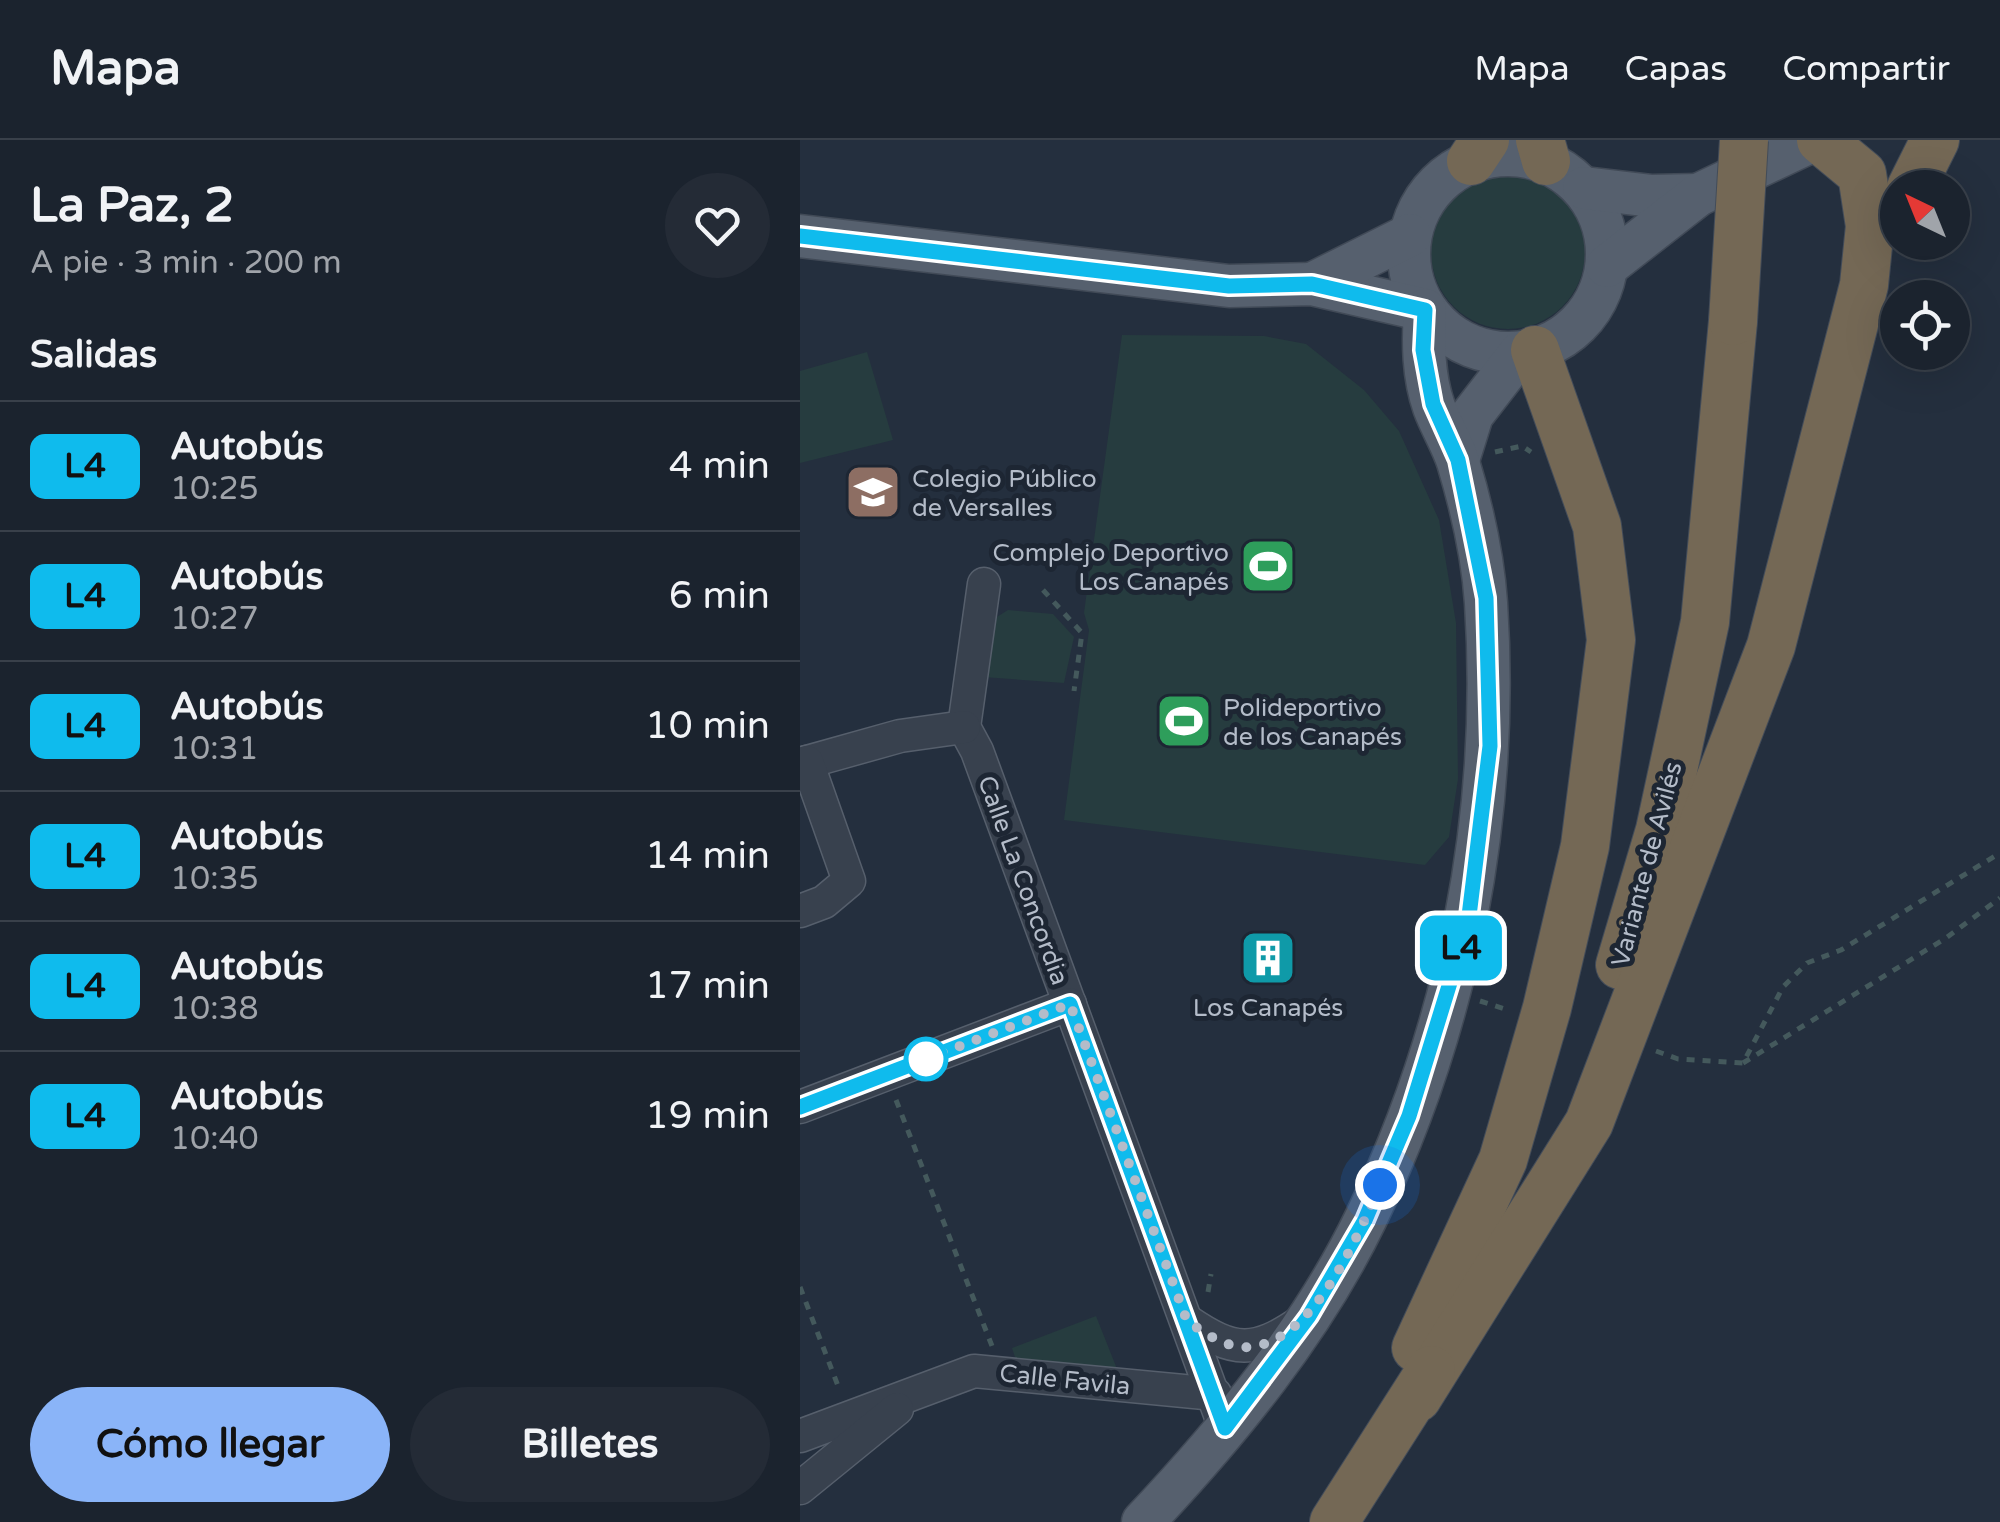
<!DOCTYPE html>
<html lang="es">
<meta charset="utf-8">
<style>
body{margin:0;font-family:"Varela Round",sans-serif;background:#242b36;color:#f1f3f6;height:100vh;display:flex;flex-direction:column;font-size:38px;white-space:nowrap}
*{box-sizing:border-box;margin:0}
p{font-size:32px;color:#a0a4aa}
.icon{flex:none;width:55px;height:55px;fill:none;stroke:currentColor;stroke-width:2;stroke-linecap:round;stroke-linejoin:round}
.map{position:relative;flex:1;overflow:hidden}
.sheet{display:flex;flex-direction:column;background:#1b232e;width:800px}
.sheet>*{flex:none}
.badge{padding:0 20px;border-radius:15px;font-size:35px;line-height:65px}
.needle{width:65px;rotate:317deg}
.controls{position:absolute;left:1080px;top:30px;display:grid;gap:20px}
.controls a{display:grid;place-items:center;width:90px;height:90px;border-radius:50%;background:#1b232e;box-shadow:0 10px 40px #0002,0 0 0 2px #39404a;font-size:50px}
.you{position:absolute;width:50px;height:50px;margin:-25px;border:8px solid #fff;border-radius:50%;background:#1a73e8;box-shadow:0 0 0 15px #1a73e833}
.map>.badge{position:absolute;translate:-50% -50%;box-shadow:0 0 0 5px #fff}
h2{padding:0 30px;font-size:38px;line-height:90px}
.round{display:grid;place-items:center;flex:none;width:105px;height:105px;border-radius:52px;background:#242b36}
.head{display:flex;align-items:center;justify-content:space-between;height:170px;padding:0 30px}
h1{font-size:48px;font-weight:700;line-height:75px}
.cta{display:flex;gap:20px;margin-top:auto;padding:20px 30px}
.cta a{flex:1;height:115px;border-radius:60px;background:#8ab4f8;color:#111;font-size:40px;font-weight:700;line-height:115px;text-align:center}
.cta a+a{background:#242b36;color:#f1f3f6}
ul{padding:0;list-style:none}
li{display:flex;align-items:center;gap:30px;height:130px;padding:0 30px;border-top:2px solid #39404a}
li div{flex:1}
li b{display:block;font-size:38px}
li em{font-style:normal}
li .badge{min-width:110px;font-weight:700;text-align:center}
header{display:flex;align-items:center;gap:60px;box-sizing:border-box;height:140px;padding:0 50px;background:#1b232e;border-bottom:2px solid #39404a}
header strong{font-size:48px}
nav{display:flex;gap:55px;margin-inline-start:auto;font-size:35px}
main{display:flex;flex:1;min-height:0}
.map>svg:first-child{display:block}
.green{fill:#263c3f}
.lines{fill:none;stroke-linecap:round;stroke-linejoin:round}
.minor-casing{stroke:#565f6c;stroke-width:35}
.major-casing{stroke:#414a57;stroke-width:45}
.highway-casing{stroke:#434c59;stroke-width:50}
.path{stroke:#44595c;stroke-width:5;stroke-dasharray:8 8;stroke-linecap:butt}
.minor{stroke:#38414e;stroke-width:32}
.major{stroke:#56606e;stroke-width:42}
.highway{stroke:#746855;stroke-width:48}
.highway-bridge-casing{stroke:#434c59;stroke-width:50;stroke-linecap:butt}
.highway-bridge{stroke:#746855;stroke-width:48}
.line-casing{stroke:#fff;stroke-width:22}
.line{stroke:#0fbbed;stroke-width:15}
.walk{stroke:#b4bcc9;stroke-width:10;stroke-dasharray:0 18}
.stop-dot{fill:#fff;stroke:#0fbbed;stroke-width:5}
.labels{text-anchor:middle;stroke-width:10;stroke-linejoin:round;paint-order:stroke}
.poi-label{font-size:25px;fill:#b4bcc9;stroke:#1d2633;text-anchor:start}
.street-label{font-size:25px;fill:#b4bcc9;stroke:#1d2633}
</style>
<header>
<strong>Mapa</strong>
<nav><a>Mapa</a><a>Capas</a><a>Compartir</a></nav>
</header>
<main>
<section class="sheet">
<div class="head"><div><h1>La Paz, 2</h1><p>A pie · 3 min · 200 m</p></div><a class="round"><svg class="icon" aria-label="heart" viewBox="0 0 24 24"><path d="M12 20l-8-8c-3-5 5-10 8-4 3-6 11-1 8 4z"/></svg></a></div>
<h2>Salidas</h2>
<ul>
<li><span class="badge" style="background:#0fbbed;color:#111">L4</span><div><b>Autobús</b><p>10:25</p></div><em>4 min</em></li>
<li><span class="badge" style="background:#0fbbed;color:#111">L4</span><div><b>Autobús</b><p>10:27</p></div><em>6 min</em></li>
<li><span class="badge" style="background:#0fbbed;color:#111">L4</span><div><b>Autobús</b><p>10:31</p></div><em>10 min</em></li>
<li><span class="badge" style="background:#0fbbed;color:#111">L4</span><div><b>Autobús</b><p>10:35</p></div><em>14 min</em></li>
<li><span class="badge" style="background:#0fbbed;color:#111">L4</span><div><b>Autobús</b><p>10:38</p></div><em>17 min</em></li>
<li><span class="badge" style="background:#0fbbed;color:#111">L4</span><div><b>Autobús</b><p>10:40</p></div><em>19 min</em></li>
</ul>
<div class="cta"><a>Cómo llegar</a><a>Billetes</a></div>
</section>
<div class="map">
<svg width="1200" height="1382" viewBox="0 0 1200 1382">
<rect width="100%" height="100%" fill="#242f3e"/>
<g class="green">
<circle cx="708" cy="112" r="77"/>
<path d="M322 195 464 196 506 204 564 250 599 291 639 380 656 483 658 639 649 697 625 725 264 680 289 490 284 473Z"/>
<path d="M67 212 93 300 0 323V231Z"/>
<path d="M208 470 253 474 274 497 264 543 183 537 192 480Z"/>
<path d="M296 1176 319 1234 217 1223 212 1208Z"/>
</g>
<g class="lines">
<g class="minor-casing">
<g id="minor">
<path d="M164 587 177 611 425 1288"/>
<path d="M164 587 184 444"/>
<path d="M0 624 100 596 164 587"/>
<path d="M0 771 24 762 49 741 7 622"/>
<path d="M0 967 270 864"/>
<path d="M387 1181C434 1213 454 1214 501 1182"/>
<path d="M0 1296 174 1231 415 1254"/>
<path d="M0 1348 97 1269"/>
</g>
</g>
<g class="major-casing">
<g id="major">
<circle cx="708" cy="114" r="99"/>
<path d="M784 48 852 56 898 55"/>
<path d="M0 96 429 146 512 144 625 170"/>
<path d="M807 126 898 55 1014 0"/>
<path d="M512 144 610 95"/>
<path d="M658 320 672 275 720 213"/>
<path d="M343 1382C428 1292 512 1190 566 1078 658 887 700 675 686 463 683 418 671 365 658 322 652 303 641 286 634 267 623 236 623 202 625 170"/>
</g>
</g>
<g class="highway-casing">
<g id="highway">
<path d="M740 0 746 21"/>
<path d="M671 21 685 0"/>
<path d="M1111 48 1135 0"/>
<path d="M820 825 860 690 905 482 933 181"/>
<path d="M616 1208 703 1020 747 868 785 706 811 500 797 386 735 210"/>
<path d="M617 1258 789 983 971 506 1064 145 1070 86 1062 34 1021 0"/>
<path d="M534 1382 631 1230"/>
</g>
</g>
<g class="path">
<path d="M695 312 722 306 731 312"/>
<path d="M243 450 282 493 274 551"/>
<path d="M680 861 708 870"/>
<path d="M856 911 878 919 943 923 983 847 1007 823 1041 810 1200 713"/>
<path d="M943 923 1146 798 1200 758"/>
<path d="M96 960 192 1206"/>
<path d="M0 1147 40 1251"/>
<path d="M408 1152 411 1134"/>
</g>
<use href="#minor" class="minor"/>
<use href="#major" class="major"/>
<use href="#highway" class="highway"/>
<g class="highway-bridge-casing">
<path id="highway-bridge" d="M933 181 944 0"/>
</g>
<use href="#highway-bridge" class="highway-bridge"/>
</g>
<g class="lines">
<g class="line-casing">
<path id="line" d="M0 96 429 146 512 144 625 170 623 210 633 264 658 320 686 458 690 606 668 784 609 976 565 1080 509 1176 425 1288 270 864 0 967"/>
</g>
<use href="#line" class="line"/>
<path class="walk" d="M126 919 270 864 387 1181C405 1193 426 1209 450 1207 514 1201 557 1098 580 1045"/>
</g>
<defs>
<g id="school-square" transform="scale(2.875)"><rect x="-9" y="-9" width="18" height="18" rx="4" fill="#8d6e63" stroke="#1d2633"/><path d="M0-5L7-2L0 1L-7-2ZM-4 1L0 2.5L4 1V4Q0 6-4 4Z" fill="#fff"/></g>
<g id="stadium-square" transform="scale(2.875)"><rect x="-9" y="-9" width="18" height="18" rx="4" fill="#2e9e5b" stroke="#1d2633"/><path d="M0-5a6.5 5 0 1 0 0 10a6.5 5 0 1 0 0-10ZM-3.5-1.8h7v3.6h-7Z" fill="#fff"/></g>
<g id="building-square" transform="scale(2.875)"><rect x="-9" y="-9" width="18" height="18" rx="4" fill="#0f9aa8" stroke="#1d2633"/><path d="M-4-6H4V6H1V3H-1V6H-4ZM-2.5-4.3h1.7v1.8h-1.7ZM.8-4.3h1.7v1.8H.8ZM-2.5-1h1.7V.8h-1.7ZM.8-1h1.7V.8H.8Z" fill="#fff"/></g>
</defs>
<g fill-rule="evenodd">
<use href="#school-square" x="73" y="352"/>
<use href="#stadium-square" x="468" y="426"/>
<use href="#stadium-square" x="384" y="581"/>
<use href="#building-square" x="468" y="818"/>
</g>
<circle class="stop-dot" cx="126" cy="919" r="20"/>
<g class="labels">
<g class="poi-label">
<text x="112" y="347">Colegio Público<tspan x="112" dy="29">de Versalles</tspan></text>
<text x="429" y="421" text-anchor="end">Complejo Deportivo<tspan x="429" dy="29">Los Canapés</tspan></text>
<text x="423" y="576">Polideportivo<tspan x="423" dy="29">de los Canapés</tspan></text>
<text x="468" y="876" text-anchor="middle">Los Canapés</text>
</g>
<g class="street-label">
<text transform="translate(846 724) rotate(-75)" y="9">Variante de Avilés</text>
<text transform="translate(224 740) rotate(70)" y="9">Calle La Concordia</text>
<text transform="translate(265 1239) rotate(6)" y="9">Calle Favila</text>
</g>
</g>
</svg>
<div class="controls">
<a><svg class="needle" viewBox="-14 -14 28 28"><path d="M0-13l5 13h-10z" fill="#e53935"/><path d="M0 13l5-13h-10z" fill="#a0a4aa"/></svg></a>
<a><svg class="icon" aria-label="locate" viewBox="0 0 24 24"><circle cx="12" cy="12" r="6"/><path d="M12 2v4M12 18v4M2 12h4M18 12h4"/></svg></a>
</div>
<div class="you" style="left:580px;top:1045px"></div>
<b class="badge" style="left:661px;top:808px;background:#0fbbed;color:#111">L4</b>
</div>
</main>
